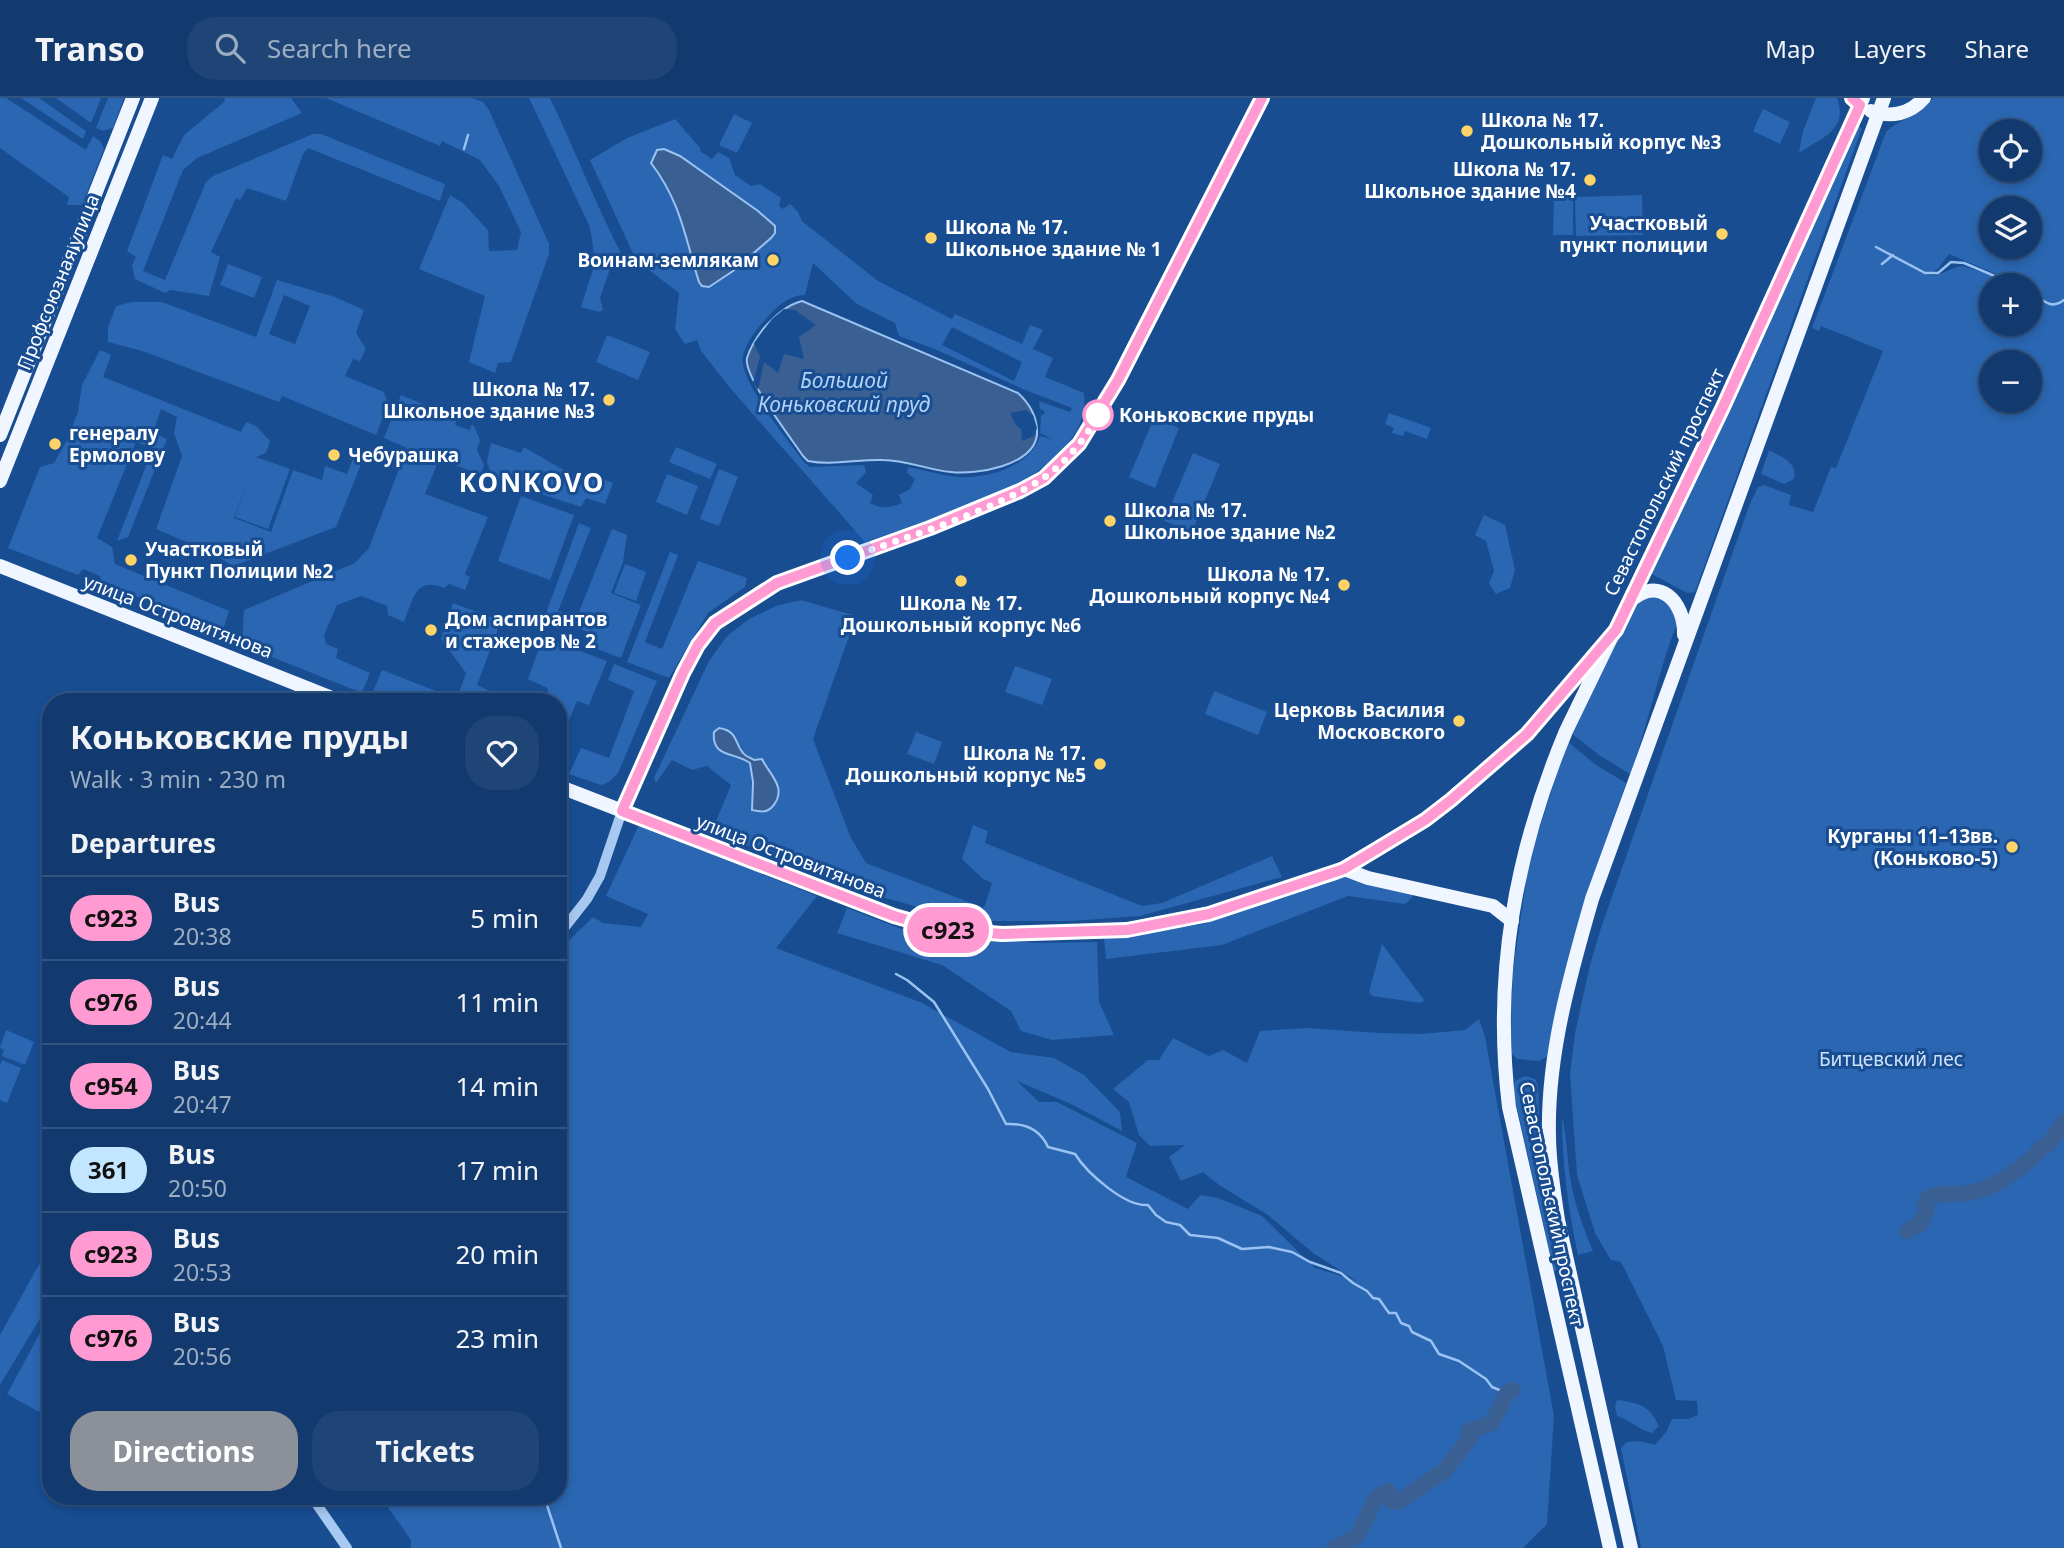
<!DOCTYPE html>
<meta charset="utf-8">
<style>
body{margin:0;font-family:"Noto Sans",sans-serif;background:#1f4576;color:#f1f3f6;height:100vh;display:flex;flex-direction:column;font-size:26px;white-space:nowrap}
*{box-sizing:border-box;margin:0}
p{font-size:23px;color:#9cadc2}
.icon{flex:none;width:38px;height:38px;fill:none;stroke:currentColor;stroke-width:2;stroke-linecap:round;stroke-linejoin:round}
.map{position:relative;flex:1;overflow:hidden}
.panel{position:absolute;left:42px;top:595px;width:525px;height:812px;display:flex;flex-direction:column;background:#123a6e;border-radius:28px;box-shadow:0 4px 10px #0003,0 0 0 2px #315481}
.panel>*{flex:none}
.badge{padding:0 14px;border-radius:23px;font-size:24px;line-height:46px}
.controls{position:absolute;left:1979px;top:21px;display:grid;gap:14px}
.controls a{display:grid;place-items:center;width:63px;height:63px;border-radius:50%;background:#123a6e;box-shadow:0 4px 10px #0003,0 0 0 2px #315481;font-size:35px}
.you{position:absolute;width:35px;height:35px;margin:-18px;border:5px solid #fff;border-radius:50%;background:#1a73e8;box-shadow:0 0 0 10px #1a73e833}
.map>.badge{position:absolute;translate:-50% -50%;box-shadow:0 0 0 4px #fff}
h2{padding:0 28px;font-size:26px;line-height:63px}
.round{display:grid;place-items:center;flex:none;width:74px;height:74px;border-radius:28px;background:#1f4576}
.summary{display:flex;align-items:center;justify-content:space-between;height:119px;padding:0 28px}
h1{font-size:33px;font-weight:700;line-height:52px}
.primary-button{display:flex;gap:14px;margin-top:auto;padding:14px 28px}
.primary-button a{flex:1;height:80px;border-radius:28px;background:#8c9099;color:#fff;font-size:28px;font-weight:700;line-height:80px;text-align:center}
.primary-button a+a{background:#1f4576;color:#f1f3f6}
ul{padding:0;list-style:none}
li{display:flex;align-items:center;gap:21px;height:84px;padding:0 28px;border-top:2px solid #315481}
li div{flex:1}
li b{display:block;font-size:26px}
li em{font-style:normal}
li .badge{min-width:77px;font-weight:700;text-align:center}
header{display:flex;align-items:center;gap:42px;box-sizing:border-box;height:98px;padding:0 35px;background:#123a6e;border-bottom:2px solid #315481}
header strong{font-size:33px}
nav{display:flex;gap:38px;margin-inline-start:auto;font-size:24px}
.search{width:490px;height:63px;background:#1f4576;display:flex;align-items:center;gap:18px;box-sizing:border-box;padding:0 24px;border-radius:28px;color:#9cadc2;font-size:26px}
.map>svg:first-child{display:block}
.green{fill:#2a66b1;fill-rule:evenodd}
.water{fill:#3a6093;stroke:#9ac2f2;stroke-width:2}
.pier{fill:#184d92}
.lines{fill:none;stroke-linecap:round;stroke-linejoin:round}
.stream{stroke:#9ac2f2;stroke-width:2.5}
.river{stroke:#3a6093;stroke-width:16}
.minor{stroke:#a7c8f0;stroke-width:10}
.major{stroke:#f0f6ff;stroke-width:14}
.line-casing{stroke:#fff;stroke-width:16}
.line{stroke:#ff9ad2;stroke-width:10}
.walk{stroke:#fff;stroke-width:7;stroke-dasharray:0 12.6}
.poi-dot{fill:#ffd466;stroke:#184d92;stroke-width:2.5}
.stop-dot{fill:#fff;stroke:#ff9ad2;stroke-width:3.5}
.labels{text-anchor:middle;stroke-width:6;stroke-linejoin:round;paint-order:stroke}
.poi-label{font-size:19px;font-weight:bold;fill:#fff;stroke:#184d92;text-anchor:end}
.street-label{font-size:19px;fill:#fff;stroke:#184d92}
.stop-label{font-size:19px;font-weight:bold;fill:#fff;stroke:#184d92;text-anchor:start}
.park-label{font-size:19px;fill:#cee2fb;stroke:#184d92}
.water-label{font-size:21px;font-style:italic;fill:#b3d2f7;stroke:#184d92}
.district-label{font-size:26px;font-weight:bold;letter-spacing:2px;fill:#fff;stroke:#184d92}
</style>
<header>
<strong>Transo</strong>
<div class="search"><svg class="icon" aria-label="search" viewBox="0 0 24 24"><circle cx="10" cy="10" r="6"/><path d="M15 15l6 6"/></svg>Search here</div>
<nav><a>Map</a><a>Layers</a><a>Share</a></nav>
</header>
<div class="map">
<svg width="2064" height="1450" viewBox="0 0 2064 1450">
<rect width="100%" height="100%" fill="#184d92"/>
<g class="green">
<path d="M0 0H6L86 52 93 38 101 44 104 51 82 107H67L69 99 0 50Z"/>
<path d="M21 0H39L86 33 83 41Z"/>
<path d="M56 0H101L91 25Z"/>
<path d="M108 0H124L113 30 103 33 96 30Z"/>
<path d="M225 0H291L302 15 197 60 183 72 143 173 165 182 206 84 213 78 313 36H321L445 86 440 103 308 50 303 56 286 103 247 90 240 102 236 100 211 154 220 159 209 198 170 192 165 195 135 181 132 167 136 159 127 153 163 57 172 61 184 37 224 4Z"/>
<path d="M326 0H472L483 4 489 12 549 146V156L511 264 498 265 495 275 469 264 485 198 419 171 450 97 463 105 488 132 489 153 517 152 521 134 499 88 480 62 442 43 440 48Z"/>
<path d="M529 0H550C576 54 597 110 625 163L610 171 600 200 603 212 599 214 581 209 595 165 592 141 589 127Z"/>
<path d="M1816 0H1837C1849 32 1821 40 1799 55L1803 33Z"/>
<path d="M1933 0H2064V1450H1641L1621 1350 1627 1344 1640 1343 1655 1347 1666 1334 1672 1321H1688L1698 1317 1697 1303 1676 1302 1663 1248 1621 1164 1611 1162 1595 1135 1577 1077 1570 976 1575 935 1590 867 1601 830 1749 408 1758 389 1764 387 1791 397 1789 407 1813 414 1831 369 1836 370 1883 253 1821 228 1819 233 1812 230 1886 34C1901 20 1920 17 1933 0ZM1992 33H2030V72H1992ZM1992 110H2030V149H1992ZM1949 156 2008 181V183L1963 168C1949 169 1943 179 1926 177L1938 171ZM1992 187H2030V226H1992ZM2030 264V303H1992V264Z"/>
<path d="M1763 11 1790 24 1780 46 1753 33Z"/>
<path d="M734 16 752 25 737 55 719 47Z"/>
<path d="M675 21 700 50V53L712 61 718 54 729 60 735 77 751 88 760 86 781 100 779 108 783 111 790 106 798 114 802 123 878 183 952 221 955 216 1022 246 1030 227 1043 232 1033 251 1053 260 1045 279 1084 295C1084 302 1085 310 1083 317 1061 391 930 421 865 444L730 290 701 253 697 242 685 246 675 231 679 195 636 162 590 62 627 40ZM680 58 758 113 775 135 733 173 714 187 702 188 699 184C685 140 681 104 651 65ZM813 165 857 206 895 225 899 238 937 252 1025 292 1072 310 1070 314 1039 303 1040 311 1043 312 1045 315 1041 318 1040 335 1052 341 1040 338C1031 369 986 381 957 379 941 377 924 372 908 369L907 375 915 381 910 391 899 397 902 405C892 410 880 411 870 405L873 397 856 385 866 374 864 367 810 369 804 364C789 344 738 282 743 258 746 245 756 232 765 222 775 210 789 197 805 197ZM952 229 1022 264 1014 283 942 247Z"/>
<path d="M1858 28 1862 30 1695 494 1687 495 1650 475Z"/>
<path d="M1642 97 1643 137 1576 138 1575 99Z"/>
<path d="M1554 99H1573V137H1553Z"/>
<path d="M228 166 262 179 254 200 220 187Z"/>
<path d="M277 182 335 199 364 212 356 235 366 251 360 263 353 261 345 278 384 294 388 306 376 337 282 298 279 304 142 253 108 244V230L116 208 132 204H162L256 239ZM284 197 310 208 295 246 269 236Z"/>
<path d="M607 237 650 254 638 282 596 264Z"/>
<path d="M100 252 111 257 103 279 241 334 246 324 256 328 270 343 266 355 256 359 290 371 268 431 235 419 249 378 234 420 271 434 293 372 322 382 325 368 347 376 357 351 366 354 336 429 233 468 210 454 156 431 182 358 174 335 177 319 161 311 153 335 167 341 128 439 117 443 153 350 136 344 97 440 112 449 115 466 229 513 223 532 102 485 100 478 83 471 78 477 8 450 40 369 54 365 68 340 78 314 82 287Z"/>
<path d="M401 297 457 320 455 327 470 332 471 327 474 328 480 342 477 352 484 367 481 377 439 361 425 396 488 419 465 476 470 479 465 492 449 486 444 490C415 478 413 502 404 524L388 517 387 508 361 498 337 507 324 537 326 546 338 551 336 560 370 575 362 595 242 547 244 512 355 465 369 450 407 350 384 340Z"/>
<path d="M1389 315 1431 330 1427 341 1405 333 1403 338 1392 335 1394 330 1385 326Z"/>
<path d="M1154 320 1179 330 1155 390 1129 379Z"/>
<path d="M491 345 521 355 524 349 582 383 586 374 613 385 605 406 586 400 581 409 492 380 487 363Z"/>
<path d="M676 349 717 366 710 381 669 364Z"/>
<path d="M1769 352C1781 359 1798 364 1794 381L1784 386 1761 376Z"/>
<path d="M1193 355 1220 366 1192 434 1164 423Z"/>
<path d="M719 371 738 379 719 428 700 421Z"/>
<path d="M667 376 698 388 687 417 656 404Z"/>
<path d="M521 398 574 417 550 482 498 463Z"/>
<path d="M1484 417 1505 427 1515 472 1510 490 1496 496 1489 485 1494 473 1486 443 1475 437Z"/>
<path d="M579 425 591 430 558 513 577 519 612 431 627 437 623 464 611 495 641 507 621 560 589 548 593 536 545 518Z"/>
<path d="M670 454 678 457 645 544 662 551 698 463 747 480 745 489 708 515 669 580 627 564Z"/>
<path d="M625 466 646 474 636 503 614 495Z"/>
<path d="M1650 498 1668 503 1678 523C1658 573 1649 625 1630 676L1599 657 1571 635 1636 504Z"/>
<path d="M801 502 856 518 813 641 850 738 866 765 984 810 992 785 983 781 962 761 973 727 988 733 985 745 1142 808 1162 805 1272 758 1282 779 1140 818 1072 823H969L853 791 716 735 714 728 731 687 707 668 692 672 672 662 656 685 654 680 709 563 727 538 749 521 776 508ZM740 645 744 656 754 662 762 661 775 680 771 711 752 712C751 695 753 681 750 665L740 658Z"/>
<path d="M453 505 501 523 477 587 494 595 491 604H456L466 575 441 541Z"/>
<path d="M543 539 607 563 589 607 577 603 558 648V604H551L547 590 528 581Z"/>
<path d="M614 566 657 583 618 675 609 684 601 687 569 676 581 650 609 660 634 593 608 582Z"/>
<path d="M1015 568 1052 581 1042 607 1005 594Z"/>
<path d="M382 572 436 593 432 604H385L371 598Z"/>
<path d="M1214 593 1267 614 1258 637 1205 616Z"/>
<path d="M916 634 942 644 934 666 907 656Z"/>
<path d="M1567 643 1596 667 1626 685C1595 774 1559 863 1550 957L1539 963 1517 961 1510 954 1513 872 1529 764Z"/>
<path d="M639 727 817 798 776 850 920 904 1011 954 1054 960 1084 977 1120 1014 1122 1033 1071 1006 1017 983 1039 1004H1057L1137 1045 1126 1079 1188 1111 1200 1097 1218 1100 1262 1118 1315 1170 1355 1182 1313 1155 1268 1117 1219 1087 1203 1074 1181 1083 1169 1059 1185 1047 1150 1048 1139 1037 1129 1004 1113 991 1148 962H1159L1173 940 1209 958 1223 952 1247 965 1260 933 1307 930 1379 935 1421 936 1465 932 1479 921 1485 939 1554 1318 1547 1426 1523 1450H411V1442L380 1398H558V853L593 819 603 825 641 829 648 816 606 798Z"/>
<path d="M1341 777 1413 796 1412 800 1405 806 1348 798 1222 847 1106 861 1104 840 1203 826Z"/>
<path d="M847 810 920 838 1040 845 1097 844 1099 904 1114 937 1052 942 1021 933 1011 913 942 867 837 835Z"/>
<path d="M1382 846 1424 902 1421 905 1372 898 1369 894Z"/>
<path d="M6 932 34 944 25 967 2 958 4 952 0 950Z"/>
<path d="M2 962 21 970 7 1005 0 1002V967Z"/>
<path d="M1525 978 1535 981 1538 987 1542 1098 1557 1172 1554 1173 1513 992 1515 983Z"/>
<path d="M1562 1019C1567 1039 1567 1059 1570 1079 1574 1105 1583 1129 1593 1153L1578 1157C1568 1110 1562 1066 1562 1019Z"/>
<path d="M51 1136V1202L0 1287V1237L41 1163Z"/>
<path d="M45 1226 51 1229V1292L39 1314 7 1296Z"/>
<path d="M1617 1302C1639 1305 1649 1307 1659 1328L1652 1335C1638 1332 1631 1322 1617 1318L1615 1307Z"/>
</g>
<g class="water">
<path d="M664 51 680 58 758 113 775 128V135L771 140 733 173 709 189 702 188 699 184C685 140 681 104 651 65L657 52Z"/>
<path d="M802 203 1018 295C1030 306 1038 319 1037 337 1033 368 976 377 951 374 928 372 906 362 883 362 858 361 832 368 808 363L803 358C791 340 743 278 747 260 750 250 757 239 763 231 774 219 786 207 802 203Z"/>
<path d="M719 630C738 633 734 644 743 655 746 659 751 660 754 662L762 661C769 676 788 690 773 708 767 715 761 714 752 712L753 684 750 665C735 654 711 660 714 634Z"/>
</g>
<g class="pier">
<path d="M784 211 795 212 816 227 799 239 804 261 784 256 778 275 764 264 758 292 753 285 760 259 754 245 772 221Z"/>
<path d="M1025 312 1033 317 1037 330 1034 338 1022 343 1021 331 1016 327 1010 315Z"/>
</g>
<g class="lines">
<g class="stream">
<path d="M464 51 468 37"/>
<path d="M1876 149 1925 175H1938L1951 164 1964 165 1997 179 2024 187"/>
<path d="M1882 166 1893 157"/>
<path d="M2030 192C2042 201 2050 213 2064 202"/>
<path d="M896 876 907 882 934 904 988 991 1006 1026C1024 1025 1040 1031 1048 1049L1075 1056C1087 1075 1125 1109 1148 1107L1156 1117 1166 1124 1180 1127 1190 1137 1218 1140 1242 1151 1269 1149 1292 1154 1310 1164 1341 1175 1353 1185 1367 1193 1373 1200 1379 1201 1389 1215H1396L1401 1225 1409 1228 1412 1234 1431 1243 1439 1256 1459 1263 1486 1281 1492 1289 1507 1295"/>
<path d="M544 1398 561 1450"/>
</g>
<g class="river">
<path d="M1907 1133 1920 1126 1927 1111 1925 1105 1929 1099C1942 1094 1954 1097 1968 1095 1995 1091 2015 1073 2036 1057L2041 1050 2049 1046 2064 1024"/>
<path d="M1334 1450 1357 1438 1376 1400 1388 1393 1391 1403 1398 1404 1444 1373 1470 1340 1469 1333 1492 1325 1507 1295 1513 1292"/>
</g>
<g class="minor">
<path d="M558 838 587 801 600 778 622 713 649 648 698 547 715 525 777 485 930 430 1020 393 1044 380 1079 346 1118 282 1262 0"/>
<path d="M311 1398 347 1450"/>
</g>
<g class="major">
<path d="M1871 13C1891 20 1910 16 1924 0"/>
<path d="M0 337 133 0"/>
<path d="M0 383 152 0"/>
<path d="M0 468 342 604"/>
<path d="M1629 504C1659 476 1685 504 1684 537"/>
<path d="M558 688 894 818 940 831 1002 836 1127 832 1209 816 1335 775 1425 722 1450 702 1527 636 1599 552"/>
<path d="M1344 771 1368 780 1493 808 1512 823"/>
<path d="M1610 1450 1509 1009C1493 877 1515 755 1566 633L1723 309 1863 0"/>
<path d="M1631 1450 1558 1122C1554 1094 1549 1066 1549 1037 1547 958 1570 877 1592 801L1884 0"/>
</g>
</g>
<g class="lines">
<g class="line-casing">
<path id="line" d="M1262 0 1118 282 1079 346 1044 380 1020 393 930 430 777 485 715 525 698 547 683 575 622 713 894 818 940 831 1002 836 1127 832 1209 816 1344 771 1425 722 1451 702 1527 636 1616 532 1723 309 1860 7 1852 0"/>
</g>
<use href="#line" class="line"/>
<path class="walk" d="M848 460C908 438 989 415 1042 381 1065 366 1086 340 1098 317"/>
</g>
<g class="poi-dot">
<circle cx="1467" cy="33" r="7"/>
<circle cx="1590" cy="82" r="7"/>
<circle cx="1722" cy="136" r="7"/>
<circle cx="931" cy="140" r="7"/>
<circle cx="773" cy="162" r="7"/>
<circle cx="609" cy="302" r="7"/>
<circle cx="55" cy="346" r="7"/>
<circle cx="334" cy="357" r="7"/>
<circle cx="1110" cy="423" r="7"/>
<circle cx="131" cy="462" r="7"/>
<circle cx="961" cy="483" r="7"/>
<circle cx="1344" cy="487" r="7"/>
<circle cx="431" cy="532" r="7"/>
<circle cx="1459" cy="623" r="7"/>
<circle cx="1100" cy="666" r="7"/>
<circle cx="2012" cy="749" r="7"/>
</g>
<circle class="stop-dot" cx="1098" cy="317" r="14"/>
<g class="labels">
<g class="poi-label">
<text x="1481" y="29" text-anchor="start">Школа № 17.<tspan x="1481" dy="22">Дошкольный корпус №3</tspan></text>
<text x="1576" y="78">Школа № 17.<tspan x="1576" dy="22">Школьное здание №4</tspan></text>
<text x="1708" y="132">Участковый<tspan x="1708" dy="22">пункт полиции</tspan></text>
<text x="945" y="136" text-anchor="start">Школа № 17.<tspan x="945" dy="22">Школьное здание № 1</tspan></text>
<text x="759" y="169">Воинам-землякам</text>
<text x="595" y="298">Школа № 17.<tspan x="595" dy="22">Школьное здание №3</tspan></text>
<text x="69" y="342" text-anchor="start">генералу<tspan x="69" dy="22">Ермолову</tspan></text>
<text x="348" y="364" text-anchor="start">Чебурашка</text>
<text x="1124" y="419" text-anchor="start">Школа № 17.<tspan x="1124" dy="22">Школьное здание №2</tspan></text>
<text x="145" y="458" text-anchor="start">Участковый<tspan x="145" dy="22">Пункт Полиции №2</tspan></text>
<text x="1330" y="483">Школа № 17.<tspan x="1330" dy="22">Дошкольный корпус №4</tspan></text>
<text x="961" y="512" text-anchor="middle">Школа № 17.<tspan x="961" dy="22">Дошкольный корпус №6</tspan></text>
<text x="445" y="528" text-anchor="start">Дом аспирантов<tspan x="445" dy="22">и стажеров № 2</tspan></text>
<text x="1445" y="619">Церковь Василия<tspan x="1445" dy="22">Московского</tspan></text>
<text x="1086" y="662">Школа № 17.<tspan x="1086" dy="22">Дошкольный корпус №5</tspan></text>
<text x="1998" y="745">Курганы 11–13вв.<tspan x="1998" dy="22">(Коньково-5)</tspan></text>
</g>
<g class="street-label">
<text transform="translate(58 184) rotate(-68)" y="7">Профсоюзная улица</text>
<text transform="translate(1664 384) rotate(-64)" y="7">Севастопольский проспект</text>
<text transform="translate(178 518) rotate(21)" y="7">улица Островитянова</text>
<text transform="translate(791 758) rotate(21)" y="7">улица Островитянова</text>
<text transform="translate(1552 1106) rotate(78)" y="7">Севастопольский проспект</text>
</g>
<g class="stop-label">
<text x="1119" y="324">Коньковские пруды</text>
</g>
<g class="park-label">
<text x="1891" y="968">Битцевский лес</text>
</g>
<g class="water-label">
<text x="844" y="290">Большой<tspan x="844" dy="24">Коньковский пруд</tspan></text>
</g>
<g class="district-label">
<text x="532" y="394">KONKOVO</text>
</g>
</g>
</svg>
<div class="controls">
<a><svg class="icon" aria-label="locate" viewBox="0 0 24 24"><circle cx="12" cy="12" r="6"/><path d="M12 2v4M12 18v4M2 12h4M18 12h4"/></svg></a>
<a><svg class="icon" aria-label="layers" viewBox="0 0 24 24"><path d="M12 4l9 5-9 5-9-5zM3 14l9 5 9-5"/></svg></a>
<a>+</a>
<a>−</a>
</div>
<div class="you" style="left:848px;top:460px"></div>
<b class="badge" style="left:948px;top:832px;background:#ff9ad2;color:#111">с923</b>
<section class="panel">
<div class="summary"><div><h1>Коньковские пруды</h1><p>Walk · 3 min · 230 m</p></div><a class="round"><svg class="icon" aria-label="heart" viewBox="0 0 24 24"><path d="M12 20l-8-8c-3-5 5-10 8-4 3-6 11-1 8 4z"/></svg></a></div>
<h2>Departures</h2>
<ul>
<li><span class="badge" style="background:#ff9ad2;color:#111">с923</span><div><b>Bus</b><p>20:38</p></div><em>5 min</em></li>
<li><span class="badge" style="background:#ff9ad2;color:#111">с976</span><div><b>Bus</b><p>20:44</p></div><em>11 min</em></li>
<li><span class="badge" style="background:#ff9ad2;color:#111">с954</span><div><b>Bus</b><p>20:47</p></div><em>14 min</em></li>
<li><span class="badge" style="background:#c2e6ff;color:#111">361</span><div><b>Bus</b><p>20:50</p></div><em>17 min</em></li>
<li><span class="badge" style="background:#ff9ad2;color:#111">с923</span><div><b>Bus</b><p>20:53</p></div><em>20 min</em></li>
<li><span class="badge" style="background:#ff9ad2;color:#111">с976</span><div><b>Bus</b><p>20:56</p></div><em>23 min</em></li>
</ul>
<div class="primary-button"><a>Directions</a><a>Tickets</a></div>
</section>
</div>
